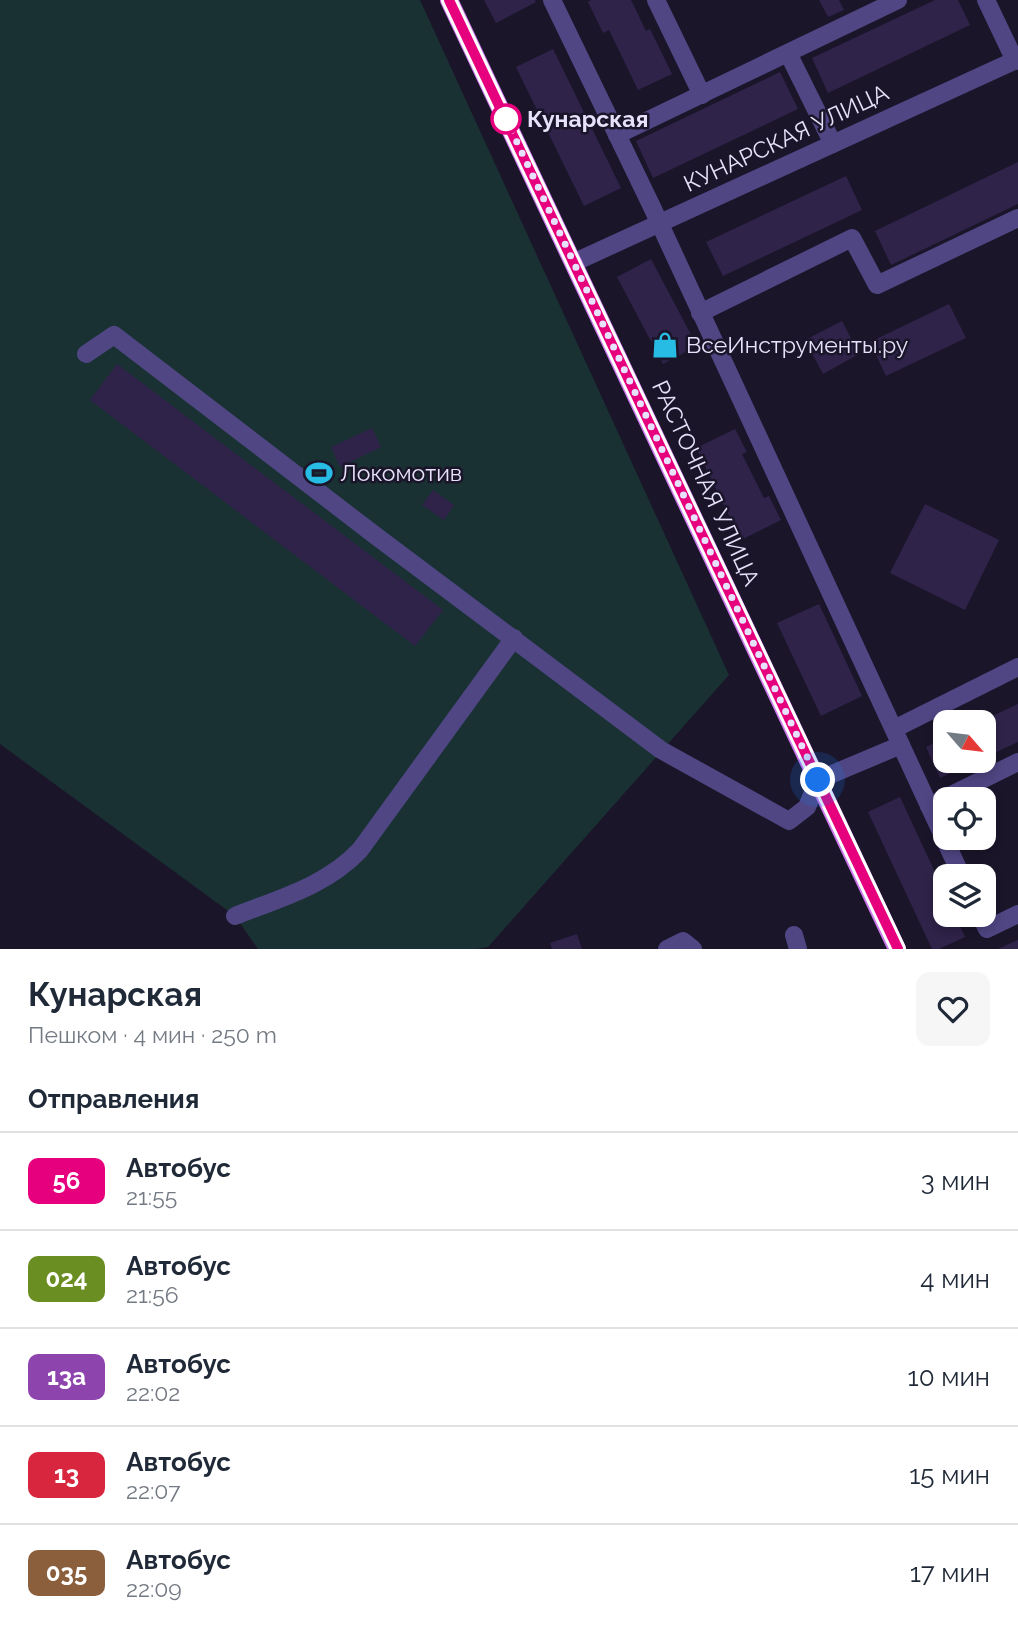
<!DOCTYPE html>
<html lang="ru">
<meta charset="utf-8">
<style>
body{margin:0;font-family:Raleway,sans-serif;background:#f6f6f7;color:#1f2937;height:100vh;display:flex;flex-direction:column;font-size:26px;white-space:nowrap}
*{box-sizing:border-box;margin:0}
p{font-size:23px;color:#747a83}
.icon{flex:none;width:38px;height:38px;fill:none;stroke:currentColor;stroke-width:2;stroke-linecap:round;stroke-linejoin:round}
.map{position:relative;height:949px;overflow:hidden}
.details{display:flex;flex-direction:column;background:#fff;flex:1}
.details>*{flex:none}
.badge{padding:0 14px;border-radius:10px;font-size:24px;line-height:46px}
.needle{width:46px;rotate:118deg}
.controls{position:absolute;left:933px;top:710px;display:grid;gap:14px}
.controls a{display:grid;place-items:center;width:63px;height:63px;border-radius:14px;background:#fff;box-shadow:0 4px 10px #0003;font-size:35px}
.you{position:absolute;width:35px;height:35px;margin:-18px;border:5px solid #fff;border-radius:50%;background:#1a73e8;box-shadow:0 0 0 10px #1a73e833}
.map>.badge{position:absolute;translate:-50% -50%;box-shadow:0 0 0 4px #fff}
h2{padding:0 28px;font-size:26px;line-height:63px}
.round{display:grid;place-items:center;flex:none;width:74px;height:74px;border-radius:14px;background:#f6f6f7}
.summary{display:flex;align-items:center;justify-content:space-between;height:119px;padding:0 28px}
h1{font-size:33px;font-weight:700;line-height:52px}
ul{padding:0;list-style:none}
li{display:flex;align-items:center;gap:21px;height:98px;padding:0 28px;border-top:2px solid #e0e1e3}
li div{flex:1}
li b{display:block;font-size:26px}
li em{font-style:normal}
li .badge{min-width:77px;font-weight:700;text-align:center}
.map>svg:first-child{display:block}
.green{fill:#193133}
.building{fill:#2f2349}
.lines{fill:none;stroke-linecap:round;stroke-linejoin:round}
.minor{stroke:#4f4683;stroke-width:18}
.major{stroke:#cd76ee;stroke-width:18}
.line-casing{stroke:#fff;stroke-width:16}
.line{stroke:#e6007e;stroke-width:10}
.walk{stroke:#e7e2fb;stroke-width:7;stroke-dasharray:0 12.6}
.stop-dot{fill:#fff;stroke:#e6007e;stroke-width:3.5}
.labels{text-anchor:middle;stroke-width:5;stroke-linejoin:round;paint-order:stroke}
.stop-label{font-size:23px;font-weight:bold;fill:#e7e2fb;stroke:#1b152a;text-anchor:start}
.street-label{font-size:23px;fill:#e7e2fb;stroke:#1b152a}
.poi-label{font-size:23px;fill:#e7e2fb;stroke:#1b152a;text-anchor:start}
</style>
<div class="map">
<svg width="1018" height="949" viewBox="0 0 1018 949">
<rect width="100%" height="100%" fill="#1b152a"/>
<path class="green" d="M0 0H420L729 675 488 947 476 949H258L235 916 0 744Z"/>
<g class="building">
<path d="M484 0H535L536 2 496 23Z"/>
<path d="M591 0H631L646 31 650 29 672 74 638 90 609 30 603 33 588 2Z"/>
<path d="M819 0H839L844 10 828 17Z"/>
<path d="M935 0H958L970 25 828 93 812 58Z"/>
<path d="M553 49 621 188 584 206 516 67Z"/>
<path d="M780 72 798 109 653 178 636 141Z"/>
<path d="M1018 162V204L891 265 875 231Z"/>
<path d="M846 176 862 210 723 276 706 242Z"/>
<path d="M651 259 697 346 663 364 617 277Z"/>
<path d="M949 304 966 338 886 376 870 342Z"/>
<path d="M842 321 859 354 823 374 805 340Z"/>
<path d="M117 364 443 610 415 646 90 400Z"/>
<path d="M372 428 381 447 340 467 331 447Z"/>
<path d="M735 429 747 452 742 454 764 498 769 496 781 520 741 540 696 448Z"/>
<path d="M433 490 454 505 444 520 422 505Z"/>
<path d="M925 504 999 540 965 610 890 573Z"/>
<path d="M819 604 862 696 821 716 777 623Z"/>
<path d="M1018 704V742L984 758V723H977Z"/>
<path d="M945 738V761H977L940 778 926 747Z"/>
<path d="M900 797 945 894V915H955L965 937 939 949H932L868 812Z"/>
<path d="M577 934 582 949H552L550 943Z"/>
<path d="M1018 940V949H998Z"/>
</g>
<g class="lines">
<g class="minor">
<path d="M552 0 652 207 962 877"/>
<path d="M656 0 702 95"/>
<path d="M986 0 1015 61"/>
<path d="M788 53 833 144"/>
<path d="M617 135 898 0"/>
<path d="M575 262 1018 59"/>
<path d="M700 313 852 238 877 285 1018 218"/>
<path d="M86 354 114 335 376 536 661 750 789 821 807 807 818 780 901 745"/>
<path d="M894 729 1018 667"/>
<path d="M929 806 1018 762"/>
<path d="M980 915 987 929 1018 914"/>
<path d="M235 916C280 898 326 886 360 850L514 638"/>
<path d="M794 935 798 949"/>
<path d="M667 949 683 941 693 949"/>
</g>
<path class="major" d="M449 0 897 949"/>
</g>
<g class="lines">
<g class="line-casing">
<path id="line" d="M449 0 898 949"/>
</g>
<use href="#line" class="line"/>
<path class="walk" d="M506 119 818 780"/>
</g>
<defs>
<g id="shop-bare" transform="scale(2.1)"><path d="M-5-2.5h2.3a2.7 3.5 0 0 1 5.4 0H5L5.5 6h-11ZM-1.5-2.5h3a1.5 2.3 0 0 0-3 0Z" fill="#26bce3" stroke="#1b152a" stroke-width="2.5" paint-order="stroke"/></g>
<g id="stadium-bare" transform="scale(2.1)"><path d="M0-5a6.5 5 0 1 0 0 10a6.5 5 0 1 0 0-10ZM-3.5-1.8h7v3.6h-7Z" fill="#26bce3" stroke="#1b152a" stroke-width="2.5" paint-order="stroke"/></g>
</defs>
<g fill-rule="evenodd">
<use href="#shop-bare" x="665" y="345"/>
<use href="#stadium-bare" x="319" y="473"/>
</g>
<circle class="stop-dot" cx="506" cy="119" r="14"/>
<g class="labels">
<g class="stop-label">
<text x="527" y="127">Кунарская</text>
</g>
<g class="street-label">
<text transform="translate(786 138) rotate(-25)" y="8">КУНАРСКАЯ УЛИЦА</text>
<text transform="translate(706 483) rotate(65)" y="8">РАСТОЧНАЯ УЛИЦА</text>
</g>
<g class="poi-label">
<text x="686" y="353">ВсеИнструменты.ру</text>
<text x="340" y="481">Локомотив</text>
</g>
</g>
</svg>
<div class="controls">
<a><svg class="needle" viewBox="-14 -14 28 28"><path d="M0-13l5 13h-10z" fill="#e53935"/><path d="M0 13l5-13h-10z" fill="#747a83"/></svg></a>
<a><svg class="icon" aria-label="locate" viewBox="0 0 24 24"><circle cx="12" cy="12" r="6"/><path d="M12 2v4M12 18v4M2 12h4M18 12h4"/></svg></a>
<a><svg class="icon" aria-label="layers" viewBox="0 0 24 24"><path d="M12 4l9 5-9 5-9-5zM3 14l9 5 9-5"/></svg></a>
</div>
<div class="you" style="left:818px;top:780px"></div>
</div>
<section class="details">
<div class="summary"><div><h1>Кунарская</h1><p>Пешком · 4 мин · 250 m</p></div><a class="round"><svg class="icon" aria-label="heart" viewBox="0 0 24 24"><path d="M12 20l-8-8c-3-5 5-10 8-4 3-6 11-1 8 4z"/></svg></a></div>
<h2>Отправления</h2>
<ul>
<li><span class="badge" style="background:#e6007e;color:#fff">56</span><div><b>Автобус</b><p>21:55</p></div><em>3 мин</em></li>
<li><span class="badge" style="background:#6b8e23;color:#fff">024</span><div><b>Автобус</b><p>21:56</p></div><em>4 мин</em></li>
<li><span class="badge" style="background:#8e44ad;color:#fff">13а</span><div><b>Автобус</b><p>22:02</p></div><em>10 мин</em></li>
<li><span class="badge" style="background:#d7263d;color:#fff">13</span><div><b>Автобус</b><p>22:07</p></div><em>15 мин</em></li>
<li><span class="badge" style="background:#8b5e3c;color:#fff">035</span><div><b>Автобус</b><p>22:09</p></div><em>17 мин</em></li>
</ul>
</section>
